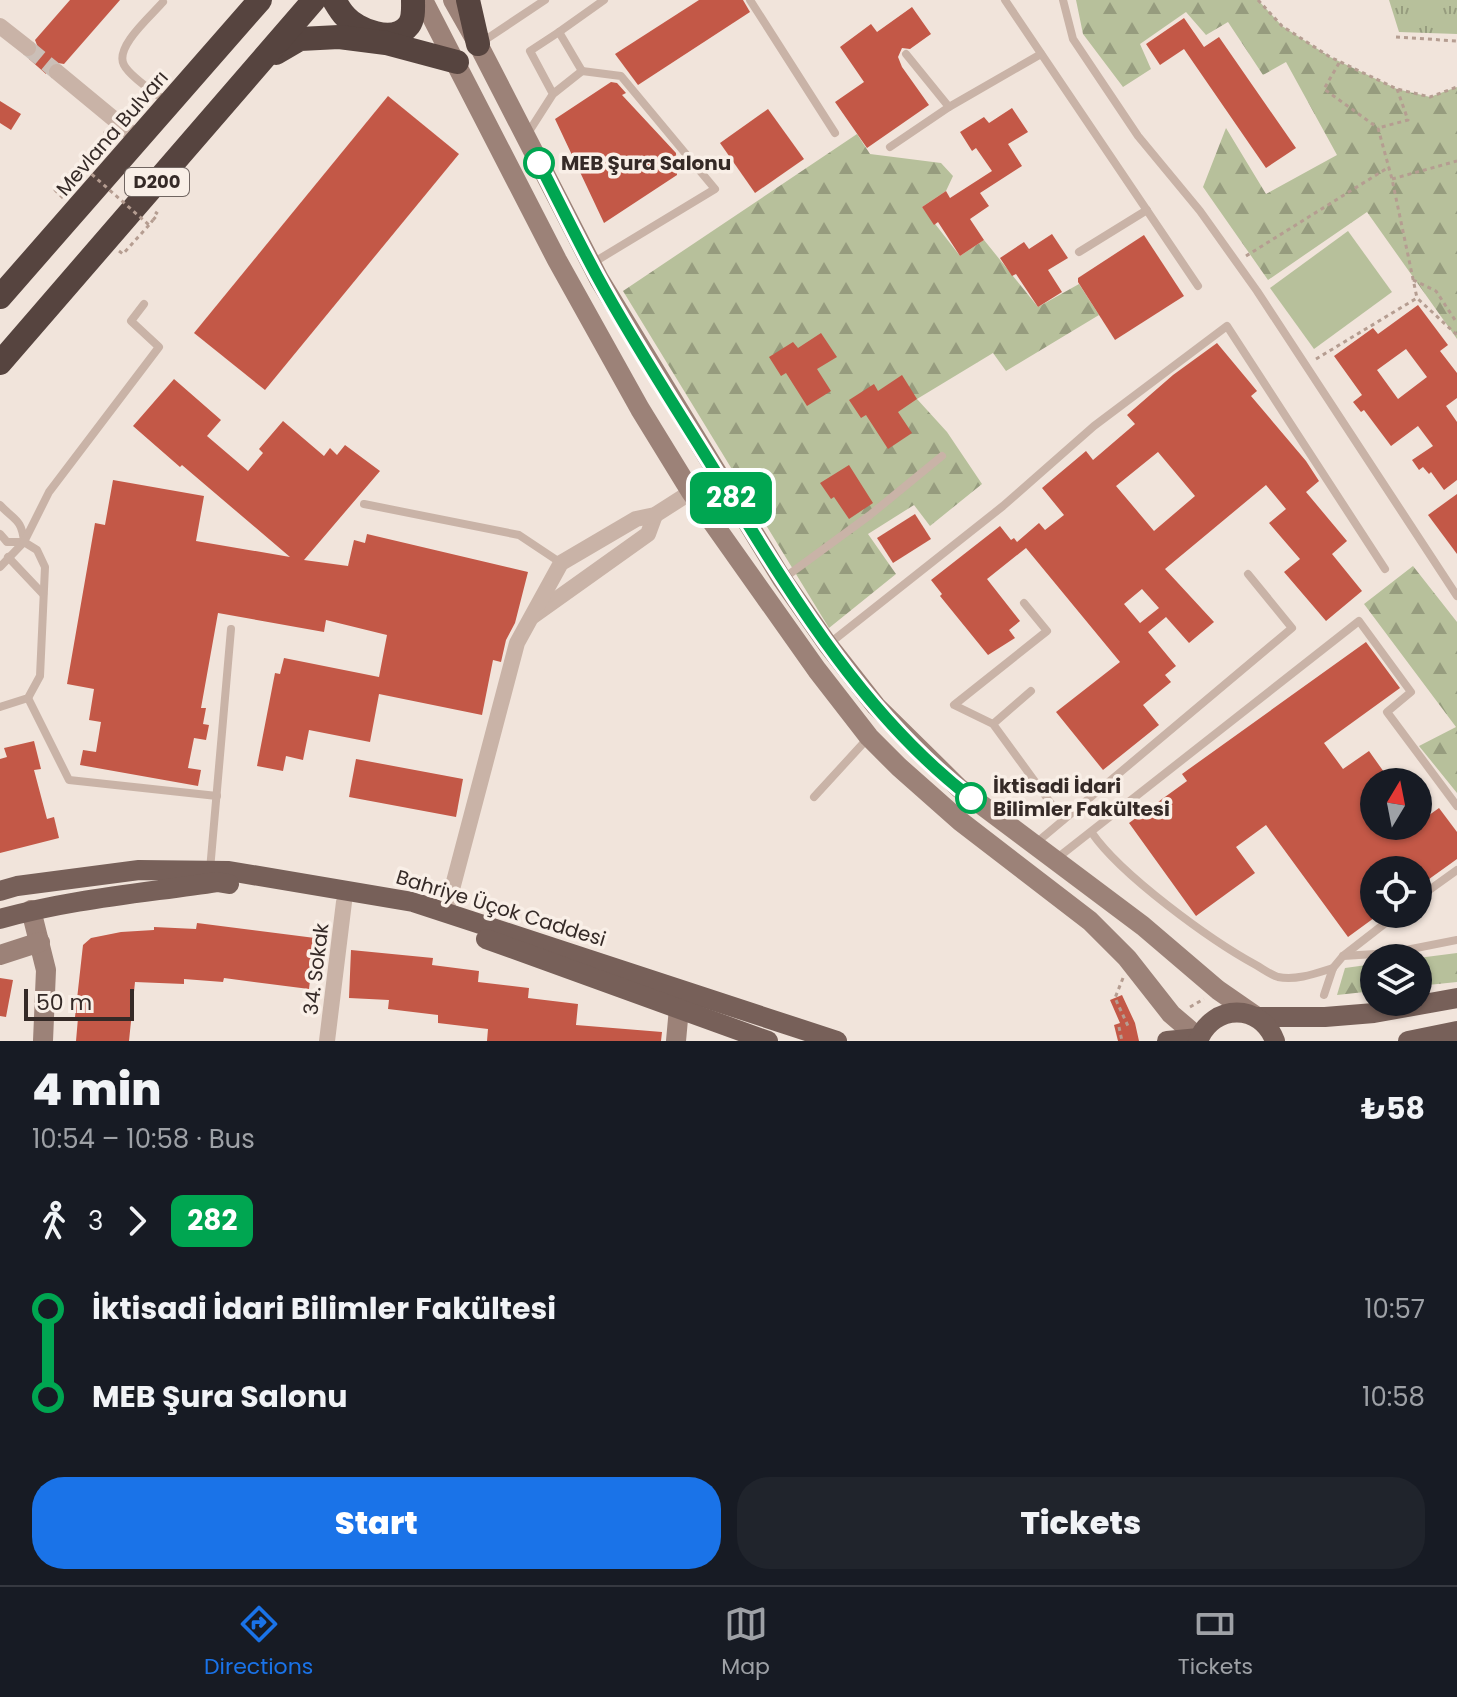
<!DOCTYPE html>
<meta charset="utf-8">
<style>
body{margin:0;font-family:Poppins,sans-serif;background:#20242c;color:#f1f3f6;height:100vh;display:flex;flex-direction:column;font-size:30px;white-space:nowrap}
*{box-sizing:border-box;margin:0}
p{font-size:26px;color:#9ea1a6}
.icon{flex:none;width:44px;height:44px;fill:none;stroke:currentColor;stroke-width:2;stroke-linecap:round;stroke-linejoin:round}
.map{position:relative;height:1041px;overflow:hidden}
.panel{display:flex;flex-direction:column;background:#171b24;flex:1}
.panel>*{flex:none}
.badge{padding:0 16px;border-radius:12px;font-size:28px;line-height:52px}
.needle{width:52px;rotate:10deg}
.tools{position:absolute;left:1360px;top:768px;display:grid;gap:16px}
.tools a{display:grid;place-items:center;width:72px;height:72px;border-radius:50%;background:#171b24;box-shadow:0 2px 6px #0004;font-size:40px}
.scale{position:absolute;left:24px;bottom:20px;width:110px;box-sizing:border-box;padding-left:8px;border:4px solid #352a27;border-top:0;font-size:22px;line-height:28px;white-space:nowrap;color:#352a27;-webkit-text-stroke:6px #f9efe7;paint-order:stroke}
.map>.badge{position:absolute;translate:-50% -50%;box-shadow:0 0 0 4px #fff}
.legs{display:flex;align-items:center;gap:12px;height:88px;padding:0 32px;font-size:26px}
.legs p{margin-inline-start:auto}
.headline{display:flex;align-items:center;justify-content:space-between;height:136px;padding:0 32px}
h1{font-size:44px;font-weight:800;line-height:60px}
.button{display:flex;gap:16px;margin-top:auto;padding:16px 32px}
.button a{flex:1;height:92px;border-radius:32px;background:#1a73e8;color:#fff;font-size:32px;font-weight:800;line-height:92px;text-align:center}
.button a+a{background:#20242c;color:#f1f3f6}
ul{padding:0 32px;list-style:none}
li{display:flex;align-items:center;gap:28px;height:88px;font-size:30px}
li i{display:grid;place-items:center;width:12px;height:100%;margin:0 10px;background:currentColor}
li i::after{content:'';width:20px;height:20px;margin:-10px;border:6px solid;border-radius:50%;background:#171b24}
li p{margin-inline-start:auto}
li:first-child i{background:linear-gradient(#0000 50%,currentColor 0)}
li:last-child i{background:linear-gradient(currentColor 50%,#0000 0)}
.dock{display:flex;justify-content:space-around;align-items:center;height:112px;border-top:2px solid #363941;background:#171b24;font-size:22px;color:#9ea1a6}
.dock a{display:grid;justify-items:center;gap:4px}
.dock .current{color:#1a73e8}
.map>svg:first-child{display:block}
.grass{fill:url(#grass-tufts)}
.forest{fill:url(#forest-firs)}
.pitch{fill:#b7c09b}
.building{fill:#c35847;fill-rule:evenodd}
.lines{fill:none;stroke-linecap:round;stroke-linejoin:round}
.street-tunnel{stroke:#cbbfb7;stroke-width:16;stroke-dasharray:16 8;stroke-linecap:butt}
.path{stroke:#b59d91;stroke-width:3;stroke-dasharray:4 4;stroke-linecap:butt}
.lane{stroke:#c9b3a7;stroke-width:8}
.street{stroke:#c9b3a7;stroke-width:16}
.secondary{stroke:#9c8278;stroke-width:20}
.primary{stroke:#776059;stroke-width:20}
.highway{stroke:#56443f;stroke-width:24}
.path-bridge{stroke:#b59d91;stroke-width:3;stroke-dasharray:4 4;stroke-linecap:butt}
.line-1-casing{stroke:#fff;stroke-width:18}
.line-1{stroke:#00a651;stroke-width:12}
.stop-1-dot{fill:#fff;stroke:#00a651;stroke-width:4}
.labels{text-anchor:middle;stroke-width:7;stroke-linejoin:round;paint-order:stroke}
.shield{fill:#f9efe7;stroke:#706561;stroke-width:2}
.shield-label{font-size:18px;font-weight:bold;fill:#352a27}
.street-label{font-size:20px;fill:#352a27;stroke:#f9efe7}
.stop-label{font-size:20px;font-weight:bold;fill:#352a27;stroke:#f9efe7;text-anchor:start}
</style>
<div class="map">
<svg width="1457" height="1041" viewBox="0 0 1457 1041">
<defs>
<pattern id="grass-tufts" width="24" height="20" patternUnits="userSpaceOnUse" patternTransform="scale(2)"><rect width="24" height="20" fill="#b7c09b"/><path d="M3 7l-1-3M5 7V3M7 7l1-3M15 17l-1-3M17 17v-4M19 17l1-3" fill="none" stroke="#969c7e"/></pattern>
<pattern id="forest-firs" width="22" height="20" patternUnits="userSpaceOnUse" patternTransform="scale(2)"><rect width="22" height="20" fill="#b7c09b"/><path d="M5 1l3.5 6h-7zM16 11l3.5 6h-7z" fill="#969c7e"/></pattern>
</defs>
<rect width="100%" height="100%" fill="#f1e4db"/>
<path class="grass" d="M1389 0H1457V34L1399 32Z"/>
<g class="forest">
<path d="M1076 0H1258L1282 26 1330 57 1397 89 1430 97 1457 87V339L1367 212 1268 280 1203 187 1226 128 1266 194 1337 155 1286 62 1263 75 1228 22 1206 35 1186 12 1140 44 1151 69 1123 87 1083 34Z"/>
<path d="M857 134 870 154 941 163 953 176 946 191 922 207 960 256 984 240 1038 307 1079 284 1099 315 1006 371 993 353 917 399 947 432 982 484 930 526 914 505 868 534 896 574 829 628 623 291Z"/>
<path d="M1413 566 1457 622V793L1419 746 1456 727 1364 604Z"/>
<path d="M1457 953V982L1418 986V958Z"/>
<path d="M1374 964V991L1337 995 1345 968Z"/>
</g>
<path class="pitch" d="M1348 231 1392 292 1314 349 1270 288Z"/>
<g class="building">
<path d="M70 0H120L64 64 52 62 48 66 46 74 29 59 36 55 39 50 35 40Z"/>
<path d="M699 0H743L750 12 638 85 615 54Z"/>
<path d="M912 7 931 34 910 49 902 48 898 57 902 67 929 105 867 148 835 102 864 82 840 47 871 24 877 32Z"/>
<path d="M1184 18 1204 47 1219 37 1296 148 1266 168 1184 49 1160 65 1146 44Z"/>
<path d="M611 82 617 83 626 93 622 95 676 153 677 175 604 223 555 119Z"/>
<path d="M388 96 459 154 265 390 194 333Z"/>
<path d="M0 101 21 114 11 130 0 123Z"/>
<path d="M1012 108 1028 132 1008 144 1022 166 980 193 989 206 970 219 984 240 960 256 938 222 934 225 922 207 946 191 950 198 992 171 976 148 972 151 960 132 984 117 989 123Z"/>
<path d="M768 109 804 159 755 193 720 143Z"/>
<path d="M1052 234 1068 258 1048 270 1062 292 1038 307 1016 274 1012 276 1000 258 1024 242 1029 249Z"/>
<path d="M1144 235 1184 296 1115 340 1078 282V278Z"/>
<path d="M1418 305 1448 345 1440 351 1457 373V398L1446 406 1457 422V480L1444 490 1431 472 1429 474 1423 467 1419 470 1412 460 1433 446 1418 426 1391 446 1364 410 1361 412 1353 402 1362 395 1334 356 1373 328 1378 334ZM1406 349 1427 377 1398 399 1377 370Z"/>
<path d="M821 333 837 357 817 369 831 391 807 406 786 373 781 376 769 357 793 342 798 348Z"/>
<path d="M1217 343 1257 391 1251 396 1306 461 1319 481 1306 492 1347 541 1332 554 1362 591 1326 621 1284 572 1300 559 1269 523 1286 509 1266 485 1165 569 1214 622 1189 643 1166 617 1148 632 1176 666 1165 675 1171 682 1143 705 1159 725 1103 770 1056 712 1120 662 1026 548 987 579 1020 621 1009 630 1015 638 988 655 940 596 942 594 931 580 1000 526 1011 540 1014 538 1017 542 1039 523 1045 530 1064 515 1042 488 1086 451 1093 460 1135 424 1127 415 1173 375ZM1158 452 1195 496 1154 531 1116 486ZM1142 589 1159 608 1140 623 1124 604Z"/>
<path d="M902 375 917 399 898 412 912 433 888 449 866 415 861 418 849 400 874 384 878 391Z"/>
<path d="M174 379 221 420 207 436 248 471 263 453 259 449 283 421 324 456 330 448 337 455 345 445 380 471 304 560 348 566 354 540 365 543 367 534 528 572 515 623 506 640 501 662 493 660 482 715 379 694 370 742 309 730 303 760 286 756 283 771 257 766 275 673 280 674 284 658 379 677 387 635 326 620 324 632 218 613 201 708H206L203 724 209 725 206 740 194 738 188 768 201 770 198 786 80 765 83 750 96 752 101 722 89 720 94 689 67 684 95 523 105 525 113 480 204 496 196 541 290 557 182 465 180 467 133 426Z"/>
<path d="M849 465 873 503 849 519 834 497 831 499 820 483Z"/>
<path d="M1457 494V554L1428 515Z"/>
<path d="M915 514 931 539 893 563 877 538Z"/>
<path d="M1366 642 1400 688 1324 743 1343 769 1369 751 1391 782H1374V826H1418V823L1439 808 1457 832V859L1418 887V870H1374V918L1348 937 1266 825 1236 847 1255 873 1196 916 1129 823 1187 781 1182 774Z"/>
<path d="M34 741 41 769 34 770 47 819 54 817 59 838 0 853V759L7 757 4 748Z"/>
<path d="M356 759 463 779 456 817 349 797Z"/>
<path d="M197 923 315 938 309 989 224 978 223 982 184 979V984L135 982 129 1041H76L78 1018 75 1017 83 945 91 938 121 932 154 930V927L196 929Z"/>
<path d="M351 950 433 958 432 965 479 971 478 982 529 988 528 998 578 1004 576 1025 662 1032 661 1041H487L488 1029 438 1023V1015L388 1009 389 1000 349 998Z"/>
<path d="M0 978 13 980 6 1017 0 1016Z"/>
<path d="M1122 995 1135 1023 1139 1041H1118L1114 1025 1120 1023 1110 1000Z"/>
</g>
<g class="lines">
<path class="street-tunnel" d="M28 48 57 72"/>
<g class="path">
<path d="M1258 0 1282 26 1330 57 1397 89 1430 97 1457 87"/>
<path d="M1396 37 1457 41"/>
<path d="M1339 63 1324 89 1378 128"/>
<path d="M1397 89 1408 120 1378 128 1392 179 1417 298"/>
<path d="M84 158 107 130"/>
<path d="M1392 179 1457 161"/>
<path d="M63 198 55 190 79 163"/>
<path d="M153 220 158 214 155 212"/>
<path d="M119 251 123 254 149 225"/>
<path d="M1246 256 1389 167"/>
<path d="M1413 280 1436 291 1457 323"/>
<path d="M1316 359 1417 298 1457 335"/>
<path d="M1123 978 1115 998 1128 1026"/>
<path d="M1190 1007 1204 999"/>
<path d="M1119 1027 1122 1041"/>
</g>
<g class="lane">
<path d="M750 0 835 133"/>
<path d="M1005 0 1198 286"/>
<path d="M1063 0 1073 39 1138 136 1200 211 1257 291 1457 596"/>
<path d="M163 2C152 15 114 47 124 65 130 77 157 94 168 103"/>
<path d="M559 32 604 0"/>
<path d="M482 42 545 0"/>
<path d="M906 54 949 107 1041 54"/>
<path d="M582 71 621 76 715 189 591 264"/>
<path d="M528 133 553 94 582 71 559 32 530 51 553 94"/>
<path d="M890 147 949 107"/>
<path d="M1079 252 1147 210"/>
<path d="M364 504 519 535 561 563"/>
<path d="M0 505C14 520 22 519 24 542L37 550 45 567 40 676 28 698 0 707"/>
<path d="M0 534 7 542H24L0 567"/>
<path d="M24 542 49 492 159 347 131 321 144 304"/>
<path d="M8 557 43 594"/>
<path d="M784 578 870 515 942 456"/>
<path d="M1024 603 1047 631 954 705 993 724 1063 820"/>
<path d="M830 643 1003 506 1094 426 1227 326 1385 569"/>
<path d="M28 698 69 780 217 796"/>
<path d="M993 724 1031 691"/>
<path d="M814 797 869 737"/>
<path d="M1092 833C1121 875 1210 940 1256 965 1263 969 1271 975 1278 977 1296 981 1317 973 1333 968"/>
<path d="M1036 843 1292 628 1248 574"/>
<path d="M1056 859 1359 621 1411 692 1387 712 1457 806"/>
<path d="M210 870 231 629"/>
<path d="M1418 898 1457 870"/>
<path d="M1343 956 1391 953 1457 940"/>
<path d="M1324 995 1333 968 1343 956 1397 914"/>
</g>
<g class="street">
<path d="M0 26 28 48"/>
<path d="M57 72 138 139"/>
<path d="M533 616 648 534 655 515"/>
<path d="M446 912 517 643 561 563 636 519 655 515 691 492"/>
<path d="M327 1041 344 902"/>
</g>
<g class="secondary">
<path d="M423 0 557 260 640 409 691 492 817 670 869 737 899 767 960 821 1090 921 1127 958 1171 1014 1199 1038"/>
<path d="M453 0 478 44 599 279 782 579 828 645 876 706 959 788 1143 926 1218 990 1257 1017"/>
<path d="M31 910 46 970 43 1041"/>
<path d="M0 955 40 942"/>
<path d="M676 1041 679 1008"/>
</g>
<g class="primary">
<path d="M0 891 17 886 139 870 229 871 413 902 837 1041"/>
<path d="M0 919C70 899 145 893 217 882L229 884"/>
<path d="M486 939 768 1041"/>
<path d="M1257 1017H1325L1374 1013 1457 998"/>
<path d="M1167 1041 1199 1038"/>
<path d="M1198 1041C1213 1003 1261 1003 1275 1041"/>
<path d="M1408 1041 1457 1031"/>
</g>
<g class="highway">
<path d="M334 0C337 5 341 12 345 16 357 30 394 45 409 25 414 18 413 8 413 0"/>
<path d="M468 0 478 44"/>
<path d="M276 53 300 39 339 37 386 43 457 62"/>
<path d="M0 297 260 0"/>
<path d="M0 363 314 0"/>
</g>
<path class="path-bridge" d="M84 158 79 163 149 225 153 220"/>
</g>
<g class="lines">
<g class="line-1-casing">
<path id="line-1" d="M539 163C558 200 577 239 597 276 635 346 679 412 720 479 791 594 863 715 971 798"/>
</g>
<use href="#line-1" class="line-1"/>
</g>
<g class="stop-1-dot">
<circle cx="539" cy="163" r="14"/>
<circle cx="971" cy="798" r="14"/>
</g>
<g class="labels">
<rect class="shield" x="125" y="168" width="64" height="28" rx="6"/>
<g class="shield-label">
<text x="157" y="188">D200</text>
</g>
<g class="street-label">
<text transform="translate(112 133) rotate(-49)" y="7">Mevlana Bulvarı</text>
<text transform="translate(501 908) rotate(17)" y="7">Bahriye Üçok Caddesi</text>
<text transform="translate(316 969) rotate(-83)" y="7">34. Sokak</text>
</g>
<g class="stop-label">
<text x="561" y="170">MEB Şura Salonu</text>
<text x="993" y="793">İktisadi İdari<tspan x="993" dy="23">Bilimler Fakültesi</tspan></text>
</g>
</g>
</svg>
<div class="tools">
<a><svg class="needle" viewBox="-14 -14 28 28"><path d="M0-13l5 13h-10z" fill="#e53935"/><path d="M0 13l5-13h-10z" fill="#9ea1a6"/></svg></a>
<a><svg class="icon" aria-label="locate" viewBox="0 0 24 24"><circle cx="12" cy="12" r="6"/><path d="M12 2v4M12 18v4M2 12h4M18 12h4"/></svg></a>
<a><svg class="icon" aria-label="layers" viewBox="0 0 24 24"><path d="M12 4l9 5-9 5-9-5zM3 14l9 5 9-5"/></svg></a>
</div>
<div class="scale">50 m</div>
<b class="badge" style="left:731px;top:498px;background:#00a651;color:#fff">282</b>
</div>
<section class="panel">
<div class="headline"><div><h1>4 min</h1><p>10:54 – 10:58 · Bus</p></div><b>₺58</b></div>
<div class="legs"><svg class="icon" aria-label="walk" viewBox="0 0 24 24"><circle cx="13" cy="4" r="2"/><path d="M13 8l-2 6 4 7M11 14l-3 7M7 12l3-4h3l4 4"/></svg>3<svg class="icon" aria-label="forward" viewBox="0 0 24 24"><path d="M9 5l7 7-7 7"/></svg><b class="badge" style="background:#00a651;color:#fff">282</b></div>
<ul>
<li><i style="color:#00a651"></i><b>İktisadi İdari Bilimler Fakültesi</b><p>10:57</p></li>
<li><i style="color:#00a651"></i><b>MEB Şura Salonu</b><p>10:58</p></li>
</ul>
<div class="button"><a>Start</a><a>Tickets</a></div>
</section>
<nav class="dock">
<a class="current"><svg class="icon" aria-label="directions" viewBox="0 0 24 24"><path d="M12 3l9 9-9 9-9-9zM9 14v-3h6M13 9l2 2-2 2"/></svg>Directions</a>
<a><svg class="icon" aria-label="map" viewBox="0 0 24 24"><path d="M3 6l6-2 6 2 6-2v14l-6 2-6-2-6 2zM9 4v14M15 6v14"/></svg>Map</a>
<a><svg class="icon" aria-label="tickets" viewBox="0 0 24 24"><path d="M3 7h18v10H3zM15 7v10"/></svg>Tickets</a>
</nav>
